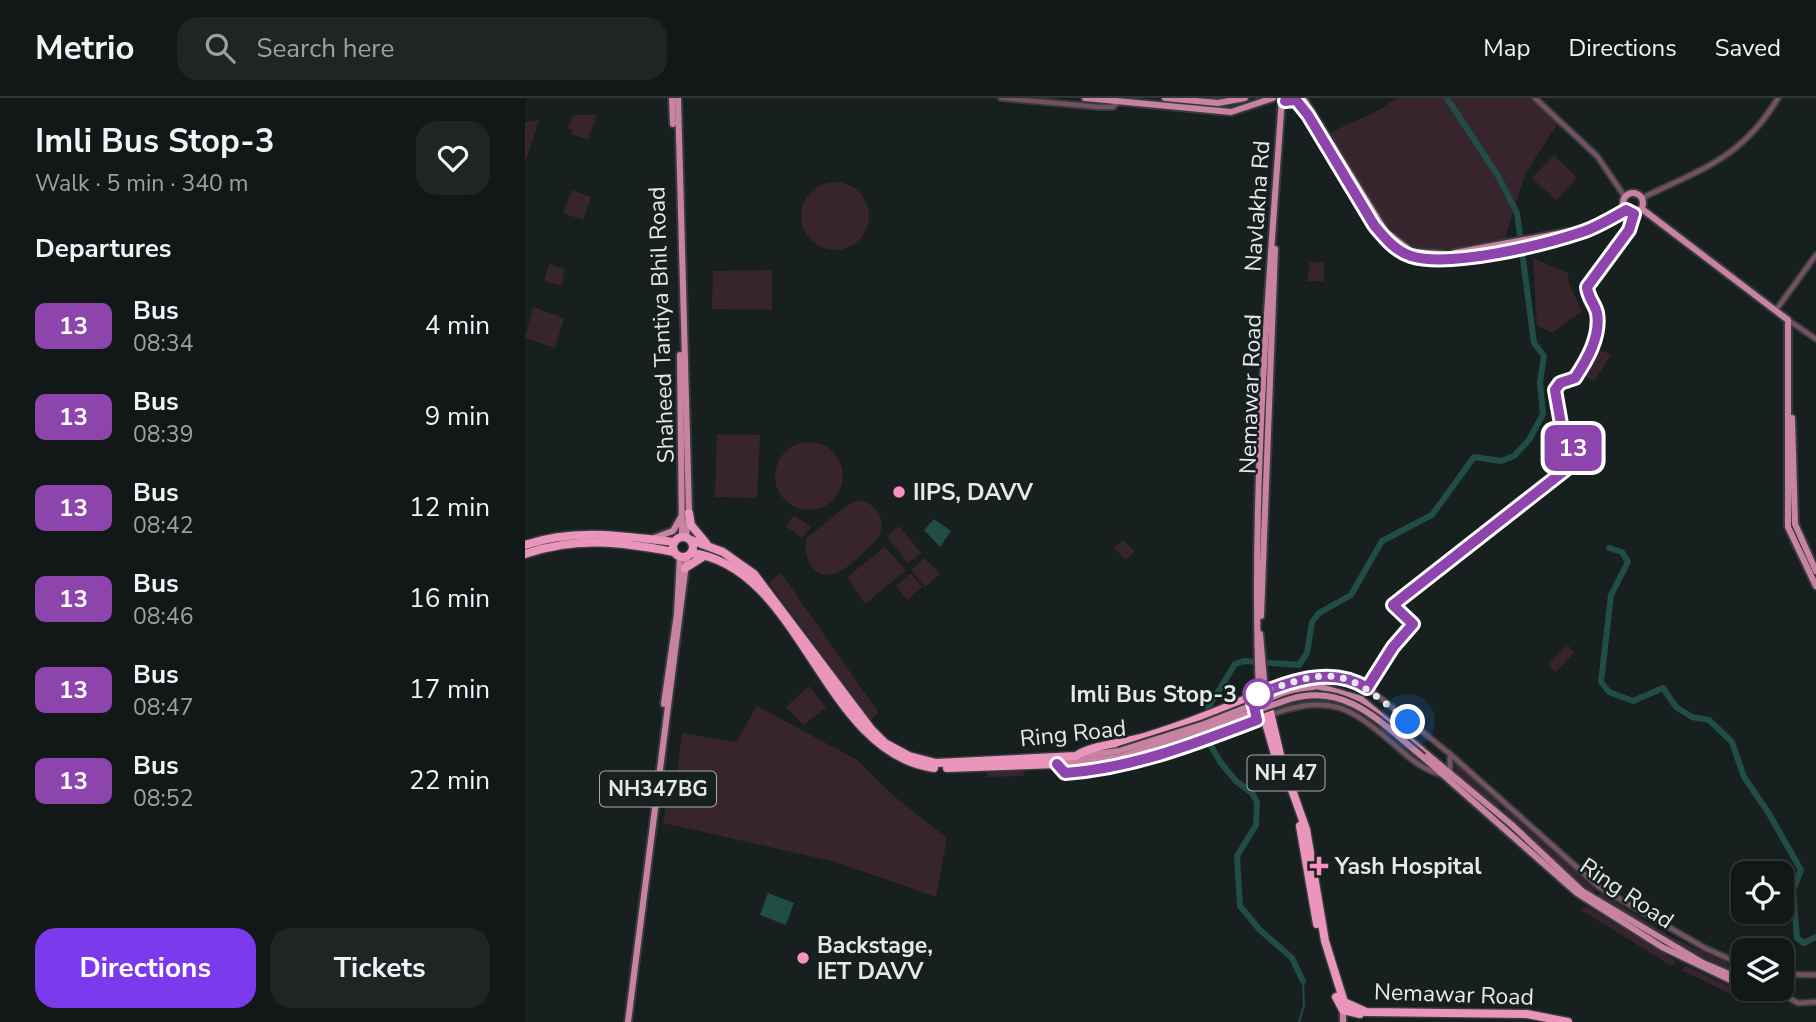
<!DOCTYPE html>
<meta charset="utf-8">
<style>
body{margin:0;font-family:"Nunito Sans",sans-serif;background:#1f2524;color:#f1f3f6;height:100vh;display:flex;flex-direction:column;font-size:26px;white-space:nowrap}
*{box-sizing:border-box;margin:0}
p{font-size:23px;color:#9ca0a1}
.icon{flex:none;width:38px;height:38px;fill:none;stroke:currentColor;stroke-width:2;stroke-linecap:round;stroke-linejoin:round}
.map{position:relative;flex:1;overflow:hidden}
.details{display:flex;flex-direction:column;background:#121817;width:525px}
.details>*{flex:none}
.badge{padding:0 14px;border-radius:10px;font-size:24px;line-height:46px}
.buttons{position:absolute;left:1206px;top:763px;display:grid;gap:14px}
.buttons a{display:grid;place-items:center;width:63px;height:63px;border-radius:14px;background:#121817;box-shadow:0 2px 5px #0004,0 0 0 2px #313736;font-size:35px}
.you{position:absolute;width:35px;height:35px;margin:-18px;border:5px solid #fff;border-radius:50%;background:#1a73e8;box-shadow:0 0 0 10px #1a73e833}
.map>.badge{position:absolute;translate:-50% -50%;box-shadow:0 0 0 4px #fff}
h2{padding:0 35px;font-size:26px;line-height:63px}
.round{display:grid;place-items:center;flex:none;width:74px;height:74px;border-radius:21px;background:#1f2524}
.head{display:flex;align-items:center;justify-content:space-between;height:119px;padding:0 35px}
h1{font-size:33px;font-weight:700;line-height:52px}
.action{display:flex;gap:14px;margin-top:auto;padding:14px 35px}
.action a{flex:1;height:80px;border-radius:21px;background:#7c3aed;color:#fff;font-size:28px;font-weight:700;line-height:80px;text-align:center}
.action a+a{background:#1f2524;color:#f1f3f6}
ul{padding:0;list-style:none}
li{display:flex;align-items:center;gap:21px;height:91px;padding:0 35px}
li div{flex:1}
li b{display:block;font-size:26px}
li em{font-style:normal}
li .badge{min-width:77px;font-weight:700;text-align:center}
header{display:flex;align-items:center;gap:42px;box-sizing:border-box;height:98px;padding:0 35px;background:#121817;border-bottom:2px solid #313736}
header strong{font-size:33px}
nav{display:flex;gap:38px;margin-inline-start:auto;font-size:24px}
.search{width:490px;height:63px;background:#1f2524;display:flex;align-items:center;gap:18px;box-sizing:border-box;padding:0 24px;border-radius:21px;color:#9ca0a1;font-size:26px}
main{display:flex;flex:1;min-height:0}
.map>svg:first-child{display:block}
.green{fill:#37242c}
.water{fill:#204d46}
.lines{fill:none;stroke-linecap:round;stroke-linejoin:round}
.stream{stroke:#204d46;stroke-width:2}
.river{stroke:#204d46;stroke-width:6}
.minor-casing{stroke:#353c3b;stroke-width:8}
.major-casing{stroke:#353c3b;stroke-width:10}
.highway-casing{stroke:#353c3b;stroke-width:11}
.minor{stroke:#735160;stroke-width:4.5}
.major{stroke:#c882a2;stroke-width:6}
.highway{stroke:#ea96bc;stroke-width:8}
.major-bridge-casing{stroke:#353c3b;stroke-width:10;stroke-linecap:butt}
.major-bridge{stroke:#c882a2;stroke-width:6}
.line-casing{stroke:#fff;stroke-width:16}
.line{stroke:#8e44ad;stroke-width:10}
.walk{stroke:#e4eae9;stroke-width:7;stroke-dasharray:0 12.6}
.poi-dot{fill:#fc8fc2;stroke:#18201f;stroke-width:2.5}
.stop-dot{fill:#fff;stroke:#8e44ad;stroke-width:3.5}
.labels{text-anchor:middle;stroke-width:5;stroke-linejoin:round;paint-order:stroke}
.shield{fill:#18201f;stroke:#a7adac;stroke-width:2}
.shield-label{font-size:21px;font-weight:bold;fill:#e4eae9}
.street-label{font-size:23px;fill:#e4eae9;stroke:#18201f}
.poi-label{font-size:23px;font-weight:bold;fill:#e4eae9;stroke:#18201f;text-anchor:start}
.stop-label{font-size:23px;font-weight:bold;fill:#e4eae9;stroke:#18201f;text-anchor:end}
</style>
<header>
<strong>Metrio</strong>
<div class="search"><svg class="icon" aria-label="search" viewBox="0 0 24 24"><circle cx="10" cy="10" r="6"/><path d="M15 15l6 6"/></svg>Search here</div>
<nav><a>Map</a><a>Directions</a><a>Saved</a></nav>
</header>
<main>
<section class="details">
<div class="head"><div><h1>Imli Bus Stop-3</h1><p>Walk · 5 min · 340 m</p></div><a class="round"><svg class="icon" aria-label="heart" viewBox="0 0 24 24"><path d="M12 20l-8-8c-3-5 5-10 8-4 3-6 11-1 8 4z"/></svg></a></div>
<h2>Departures</h2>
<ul>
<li><span class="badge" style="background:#8e44ad;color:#fff">13</span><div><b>Bus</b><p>08:34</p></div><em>4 min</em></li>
<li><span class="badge" style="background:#8e44ad;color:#fff">13</span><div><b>Bus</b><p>08:39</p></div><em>9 min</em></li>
<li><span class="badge" style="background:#8e44ad;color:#fff">13</span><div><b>Bus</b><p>08:42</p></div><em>12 min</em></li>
<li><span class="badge" style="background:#8e44ad;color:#fff">13</span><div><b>Bus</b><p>08:46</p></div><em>16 min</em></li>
<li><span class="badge" style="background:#8e44ad;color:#fff">13</span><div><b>Bus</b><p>08:47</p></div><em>17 min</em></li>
<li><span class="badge" style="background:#8e44ad;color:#fff">13</span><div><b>Bus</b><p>08:52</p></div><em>22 min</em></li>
</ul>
<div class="action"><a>Directions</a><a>Tickets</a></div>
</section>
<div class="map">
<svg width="1291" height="924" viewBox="0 0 1291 924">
<rect width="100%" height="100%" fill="#18201f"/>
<g class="green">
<path d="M872 0H1010L1034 23 1000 76 978 147C954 151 911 163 887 153 853 141 821 67 802 36L854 12Z"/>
<path d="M48 17H72L63 42 46 36 47 32 43 30Z"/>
<path d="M14 22 0 65V24Z"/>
<path d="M1029 57 1052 80 1031 102 1007 80Z"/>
<circle cx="310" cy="118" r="34"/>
<path d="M47 92 66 99 58 122 38 115Z"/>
<path d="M1008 160 1043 175 1044 186 1057 213 1027 235 1012 227Z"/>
<path d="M785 164 799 165V183H782Z"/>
<path d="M24 166 40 171 36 188 19 183Z"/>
<path d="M247 172V212L187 211 188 173Z"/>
<path d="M8 209 39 220 30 250 0 240Z"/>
<path d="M1069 249 1086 257 1069 283 1055 276Z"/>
<path d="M192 336 235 337 232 400 190 399Z"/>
<circle cx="284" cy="378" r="34"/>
<path d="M335 402C353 408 360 419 355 437 345 449 328 467 313 474 290 486 276 459 282 440L321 408Z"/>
<path d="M269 417 286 429 277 440 261 428Z"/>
<path d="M374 428 396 455 383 465 362 439Z"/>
<path d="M598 442 610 454 600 462 589 449Z"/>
<path d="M360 449 381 472 340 506 322 479Z"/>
<path d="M400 460 415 476 400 489 386 472Z"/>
<path d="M256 475 353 614 346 623 244 485Z"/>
<path d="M386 475 397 489 382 502 371 488Z"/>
<path d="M1042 546 1049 555 1030 574 1023 566Z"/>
<path d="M284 588 301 610 278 627 261 609Z"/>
<path d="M795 599 812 603 813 607 762 610 761 606Z"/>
<path d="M232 608 332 662 370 699 422 740 411 799 311 764 138 725 146 679 152 676 157 635 211 644Z"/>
<path d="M929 660 980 704 972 712 931 676Z"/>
<path d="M498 669 499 678 462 679V671Z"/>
<path d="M981 710 1070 791 1069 798 977 714Z"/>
<path d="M1075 794 1146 839 1218 873V878L1144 843 1071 800Z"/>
<path d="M1062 809 1151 863 1147 868 1056 812Z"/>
<path d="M1161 868 1204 888 1238 895V902L1204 895 1156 872Z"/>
</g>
<g class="water">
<path d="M409 421 426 433 415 449 399 432Z"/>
<path d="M243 795 269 805 261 827 235 817Z"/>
</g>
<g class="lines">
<path class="stream" d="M774 924 779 907 778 883"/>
<g class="river">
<path d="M1084 450 1097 454 1103 464 1086 497 1076 584 1084 594 1108 603 1138 590 1151 609 1167 619 1184 622 1207 644 1219 679 1243 714 1276 772 1268 792 1272 840 1279 845 1291 839"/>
<path d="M778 883 767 860 735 832 715 808 712 758 731 727 732 704 727 695 711 683 696 665 686 648 683 610 710 566 719 563 774 567 782 555 787 524 794 515 826 497 857 443 907 417 949 359 976 363 989 358 1004 342 1018 316 1015 284 1019 258 1009 245 992 115 973 78 922 0"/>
</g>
<g class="minor-casing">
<g id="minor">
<path d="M476 0 574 9H588L593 4"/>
<path d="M1010 0 1072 58 1100 99"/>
<path d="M1117 100C1177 71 1217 60 1253 0"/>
<path d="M1251 212 1291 157"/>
<path d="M1263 222 1291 241"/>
<path d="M842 589 867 551 888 526 868 507 1053 363 1036 326 1030 292 1035 285 1050 280C1061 263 1081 232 1071 211 1067 201 1060 198 1063 186L1104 132 1109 116"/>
<path d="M741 593C775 582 809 569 842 589L925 656V674"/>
<path d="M745 617C807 595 825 609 872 649 887 662 898 672 918 677"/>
<path d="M925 656 1074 789 1180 850 1218 867"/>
<path d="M1256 876 1291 877"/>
<path d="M1253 891V894L1273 905 1291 904"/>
</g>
</g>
<g class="major-casing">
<g id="major">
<path d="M147 0 148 26"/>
<path d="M153 0 164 415 161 439"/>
<path d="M560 0 706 14 748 0"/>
<path d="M640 0 693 5 720 0"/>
<path d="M769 0 783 17 849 127C859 139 870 153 886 158 925 170 1018 147 1057 134 1072 129 1087 120 1101 112"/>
<path d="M778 0 861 134 887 154 918 156"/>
<circle cx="1108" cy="105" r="10"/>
<path d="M1117 111 1263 222V429L1291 488"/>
<path d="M929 155 1042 134"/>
<path d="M155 257 157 438"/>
<path d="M1267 320 1270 426 1291 473"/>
<path d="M129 440 148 433 156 419"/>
<path d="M736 518 750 151"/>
<path d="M735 536 740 593"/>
<path d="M734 596C726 397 743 198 757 0"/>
<path d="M753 597 792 588 836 601 987 727 1057 793 1178 865 1218 882"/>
<path d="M139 606 152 516 155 459"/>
<path d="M553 658 594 653"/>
<path d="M898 659 1052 795 1137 849 1218 888"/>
<path d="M532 666 595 659"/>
<path d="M1227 891 1253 894"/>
<path d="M818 909V924"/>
<path d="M103 924 162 458"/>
</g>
</g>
<g class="highway-casing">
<g id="highway">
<path d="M164 415 166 427 181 445"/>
<circle cx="158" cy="449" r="10"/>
<path d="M166 442 198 454 229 476 346 631 360 645 384 658 411 665 551 658C566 647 600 645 619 639 660 627 701 610 740 593L756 661 781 731 800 843 819 904 841 914 1002 916 1043 924"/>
<path d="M0 447C50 430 97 438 149 444"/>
<path d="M166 455C277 468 297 655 409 670"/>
<path d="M0 456C51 438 97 444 149 454"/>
<path d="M160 470 179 458"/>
<path d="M738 615 751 660"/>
<path d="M422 670 532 666 540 675C613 669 677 640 745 617"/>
<path d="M775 728 792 826"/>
<path d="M811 899 818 912 835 916"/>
</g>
</g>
<use href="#minor" class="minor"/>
<use href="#major" class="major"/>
<use href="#highway" class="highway"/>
<g class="major-bridge-casing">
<g id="major-bridge">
<path d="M594 653 679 626 753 597"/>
<path d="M595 659 765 601C822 584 857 626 898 659"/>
</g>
</g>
<use href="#major-bridge" class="major-bridge"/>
</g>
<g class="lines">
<g class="line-casing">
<path id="line" d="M532 666 540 675C608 670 669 646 732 622L727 599C762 584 806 567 842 590L868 549 888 526 868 507 1053 362 1036 326 1030 292 1035 285 1050 280C1062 262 1076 238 1072 215 1070 206 1063 200 1062 189L1104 132 1109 116 1101 112C1087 120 1072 129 1057 134 1018 147 925 170 886 158 870 153 859 139 849 127L783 17 771 2 760 3"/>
</g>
<use href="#line" class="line"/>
<path class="walk" d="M733 596C811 567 821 571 883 624"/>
</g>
<g class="poi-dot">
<circle cx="374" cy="394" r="7"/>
<path d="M790.5 757.5h7v7h7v7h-7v7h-7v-7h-7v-7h7z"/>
<circle cx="278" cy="860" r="7"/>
</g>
<circle class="stop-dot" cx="733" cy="596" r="14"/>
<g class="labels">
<g class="shield">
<rect x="722.5" y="657.5" width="77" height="35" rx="5"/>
<rect x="75" y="673.5" width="116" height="35" rx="5"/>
</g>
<g class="shield-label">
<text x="761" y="682">NH 47</text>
<text x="133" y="698">NH347BG</text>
</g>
<g class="street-label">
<text transform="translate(732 108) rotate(-86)" y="8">Navlakha Rd</text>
<text transform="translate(136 227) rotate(-92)" y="8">Shaheed Tantiya Bhil Road</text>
<text transform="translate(725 296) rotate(-88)" y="8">Nemawar Road</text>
<text transform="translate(548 635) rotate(-6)" y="8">Ring Road</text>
<text transform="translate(1102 795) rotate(34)" y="8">Ring Road</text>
<text transform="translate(929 896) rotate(2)" y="8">Nemawar Road</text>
</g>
<g class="poi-label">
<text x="388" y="402">IIPS, DAVV</text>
<text x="810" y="776">Yash Hospital</text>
<text x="292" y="855">Backstage,<tspan x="292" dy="26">IET DAVV</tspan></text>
</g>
<g class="stop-label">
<text x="712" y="604">Imli Bus Stop-3</text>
</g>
</g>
</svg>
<div class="buttons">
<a><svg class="icon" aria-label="locate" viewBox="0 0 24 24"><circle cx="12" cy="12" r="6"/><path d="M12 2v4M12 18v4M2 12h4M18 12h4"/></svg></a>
<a><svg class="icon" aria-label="layers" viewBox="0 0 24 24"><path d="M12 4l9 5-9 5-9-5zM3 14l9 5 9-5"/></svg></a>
</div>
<div class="you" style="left:883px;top:624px"></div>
<b class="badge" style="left:1048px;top:350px;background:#8e44ad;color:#fff">13</b>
</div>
</main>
